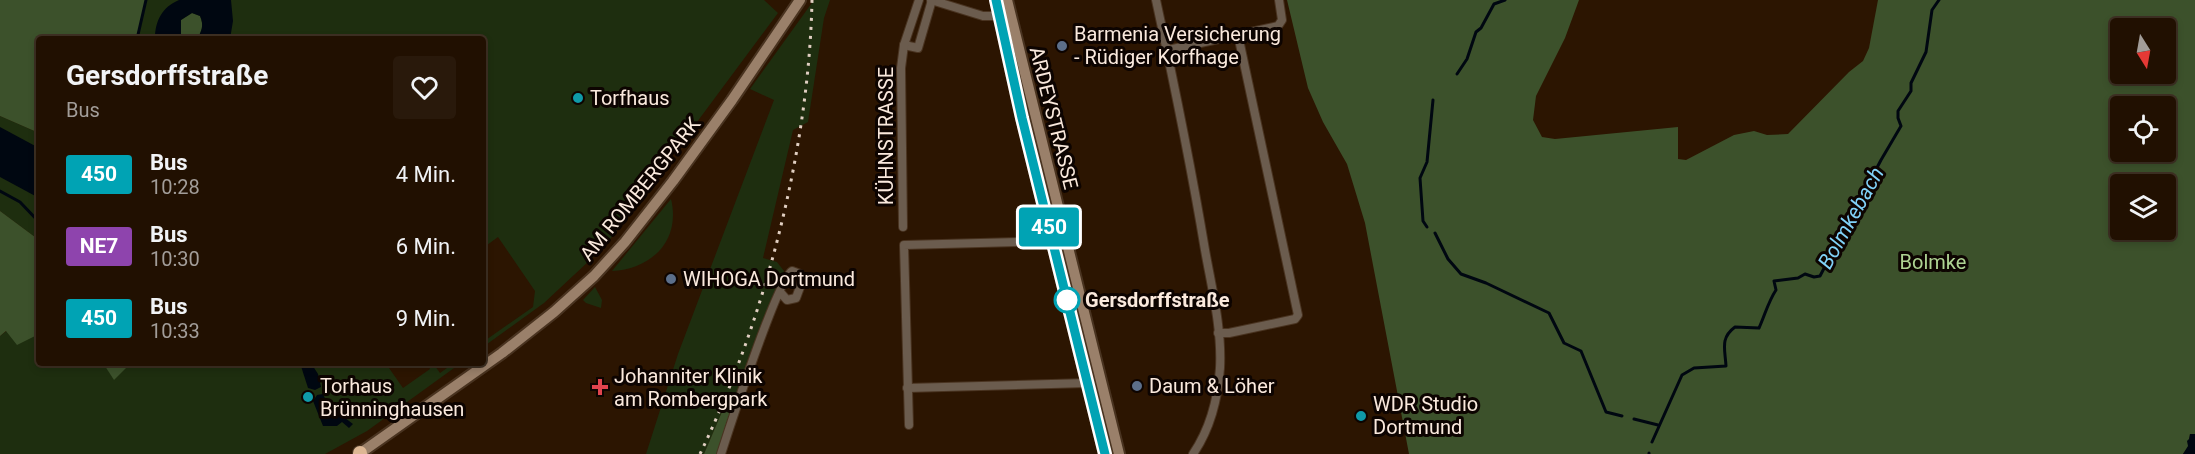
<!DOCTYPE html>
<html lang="de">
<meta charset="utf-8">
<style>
body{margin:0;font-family:Roboto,sans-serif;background:#29190b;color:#f1f3f6;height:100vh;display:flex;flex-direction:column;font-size:22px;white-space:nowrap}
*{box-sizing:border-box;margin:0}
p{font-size:20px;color:#a29d99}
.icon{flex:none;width:33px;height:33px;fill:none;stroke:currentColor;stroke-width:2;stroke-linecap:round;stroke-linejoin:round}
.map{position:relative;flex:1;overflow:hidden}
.panel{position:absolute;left:36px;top:36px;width:450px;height:330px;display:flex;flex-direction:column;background:#211001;border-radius:6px;box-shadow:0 3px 9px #0003,0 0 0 2px #3e3023}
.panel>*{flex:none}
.badge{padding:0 12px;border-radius:4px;font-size:21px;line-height:39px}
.needle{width:39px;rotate:169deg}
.fabs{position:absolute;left:2110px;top:18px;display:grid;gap:12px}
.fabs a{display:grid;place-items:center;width:66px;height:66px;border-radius:6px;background:#211001;box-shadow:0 3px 9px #0003,0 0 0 2px #3e3023;font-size:30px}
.map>.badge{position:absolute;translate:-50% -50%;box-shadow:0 0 0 3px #fff}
.round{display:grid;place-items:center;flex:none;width:63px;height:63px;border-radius:6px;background:#29190b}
.head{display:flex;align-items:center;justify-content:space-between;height:102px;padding:0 30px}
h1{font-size:28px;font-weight:700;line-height:45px}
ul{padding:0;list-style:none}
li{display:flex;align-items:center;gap:18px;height:72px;padding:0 30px}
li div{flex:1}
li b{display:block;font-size:22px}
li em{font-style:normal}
li .badge{min-width:66px;font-weight:700;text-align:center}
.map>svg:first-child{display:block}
.green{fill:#1e2e0f}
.forest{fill:#3c512b;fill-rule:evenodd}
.water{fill:#000711}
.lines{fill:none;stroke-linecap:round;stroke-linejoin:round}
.stream{stroke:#000711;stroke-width:3}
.street-casing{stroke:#493320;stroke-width:10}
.secondary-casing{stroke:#493320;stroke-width:14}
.highway-casing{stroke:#493320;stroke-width:16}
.street{stroke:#6b5c4e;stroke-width:8}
.secondary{stroke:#9a806a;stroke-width:10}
.highway{stroke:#deb794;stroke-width:14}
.rail{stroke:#e1cfc2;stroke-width:3;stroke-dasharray:3 6;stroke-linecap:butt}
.line-casing{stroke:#fff;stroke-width:14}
.line{stroke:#00a3b4;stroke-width:9}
.service-dot{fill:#5c6f8a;stroke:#0d0401;stroke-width:2}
.culture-dot{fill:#0f9aa8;stroke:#0d0401;stroke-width:2}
.stop-dot{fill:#fff;stroke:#00a3b4;stroke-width:3}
.health-dot{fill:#e0444e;stroke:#0d0401;stroke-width:2}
.labels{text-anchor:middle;stroke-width:6;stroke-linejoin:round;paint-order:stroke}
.poi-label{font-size:20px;fill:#fae9dd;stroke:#0d0401;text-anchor:start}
.street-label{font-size:20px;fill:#fae9dd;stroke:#0d0401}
.park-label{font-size:20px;fill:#aed392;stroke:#0d0401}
.stop-label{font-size:20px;font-weight:bold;fill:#fae9dd;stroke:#0d0401;text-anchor:start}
.water-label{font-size:21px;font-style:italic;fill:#81d2f8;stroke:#0d0401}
</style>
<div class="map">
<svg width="2195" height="454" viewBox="0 0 2195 454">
<rect width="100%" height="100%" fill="#2c1501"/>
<g class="green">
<path d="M146 0H764L778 13 605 246 544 303 483 347V342L533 307 535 291 498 237 483 248V39H137Z"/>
<path d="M814 0H830L824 18 808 122 793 130 763 258 777 262 784 271 750 383 736 402 727 400 704 454H646L678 354 774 100 750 89Z"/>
<path d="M0 116 39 133V240L0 211Z"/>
<path d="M671 199C681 240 652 269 612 271Z"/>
<path d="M595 287 602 300 601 308 586 303 583 300Z"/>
<path d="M39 307V363H396L389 368 403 388 430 369 427 363H433L440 373 454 363H461L367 431 325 454H0V336Z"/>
</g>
<g class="forest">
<path d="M0 0H146L137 39H39V133L0 116Z"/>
<path d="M1287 0H1579L1565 38 1536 96 1533 120 1542 137 1555 139 1678 127V159L1686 160 1734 135 1754 131 1767 135 1788 134 1849 72 1863 61 1869 48 1878 0H2195V434H2190L2189 446 2183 454H1409L1365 223 1347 164 1323 122 1308 88ZM2121 28H2166V74H2121ZM2121 106H2166V152H2121ZM2121 184H2166V230H2121Z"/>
<path d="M192 13 200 16C204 25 202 31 197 39H184L181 36V20Z"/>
<path d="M0 211 39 240V334L17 345 6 331 0 336Z"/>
<path d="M103 363H131L114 380Z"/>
<path d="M727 400 736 402 717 454H704Z"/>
</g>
<g class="water">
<path d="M179 0H231L233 21 230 39H197C202 31 204 25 200 16L192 13 181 20V36L184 39H155C155 21 162 7 179 0Z"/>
<path d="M0 127 39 148V198L0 177Z"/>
<path d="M300 363H311L318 374 321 387 315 390 308 388Z"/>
<path d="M323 394 328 405 353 424 349 428 342 422 337 426H323L313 401 317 395Z"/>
<path d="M2190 434H2195V454H2183L2188 446 2187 441 2189 439Z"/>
</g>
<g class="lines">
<g class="stream">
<path d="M137 39 146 0"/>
<path d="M1457 74 1467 59 1476 32 1481 28 1494 4 1505 0"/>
<path d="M0 191 20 202 39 222"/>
<path d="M1427 227 1423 221 1420 178 1427 162 1433 100"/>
<path d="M1435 233 1448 259 1461 274 1486 283 1549 313 1564 343 1581 351 1606 412 1622 416"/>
<path d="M1634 419 1658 425"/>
<path d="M1652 442 1682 375 1694 368 1726 366C1725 349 1720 338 1735 327L1759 328C1765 315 1768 302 1776 290L1774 281 1798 278 1805 274 1814 277 1820 276 1881 160 1901 126 1898 118V111L1911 91V83L1926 52 1932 10 1939 0"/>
<path d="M1649 454V453"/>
</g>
<g class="street-casing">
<g id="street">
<path d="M931 0 983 16H1003"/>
<path d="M1156 0C1174 83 1191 166 1205 250 1212 289 1222 329 1220 368 1218 398 1210 429 1193 454"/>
<path d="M904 45 918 48 932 0"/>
<path d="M1168 50 1278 26 1282 20 1279 0"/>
<path d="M903 227 901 68 904 45 919 0"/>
<path d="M1218 333H1229L1295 319 1298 315 1238 35"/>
<path d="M907 388 1087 383"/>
<path d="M909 425 904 245 1052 241"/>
<path d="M721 454C729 429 778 278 792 271L800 274 803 279 796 298 787 300 780 292"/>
</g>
</g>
<g class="secondary-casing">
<g id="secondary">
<path d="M996 0 1022 118 1105 454"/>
<path d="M1007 0 1119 454"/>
<path d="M359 454 502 353 554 312 594 276 625 242 673 181 732 100 800 0"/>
</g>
</g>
<g class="highway-casing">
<path id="highway" d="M360 453V454"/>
</g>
<use href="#street" class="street"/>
<use href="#secondary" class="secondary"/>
<use href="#highway" class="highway"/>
<path class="rail" d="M700 454C765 319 809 150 812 0"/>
</g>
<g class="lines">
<g class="line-casing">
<path id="line" d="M996 0 1022 118 1105 454"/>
</g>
<use href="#line" class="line"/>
</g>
<g class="service-dot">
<circle cx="1062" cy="46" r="6"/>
<circle cx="671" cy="279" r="6"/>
<circle cx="1137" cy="386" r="6"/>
</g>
<g class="culture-dot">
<circle cx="578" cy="98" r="6"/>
<circle cx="308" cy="397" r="6"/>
<circle cx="1361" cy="416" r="6"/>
</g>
<circle class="stop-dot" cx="1067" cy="300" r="12"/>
<path class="health-dot" d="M597 378h6v6h6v6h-6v6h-6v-6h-6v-6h6z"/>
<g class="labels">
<g class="poi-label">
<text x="1074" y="41">Barmenia Versicherung<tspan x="1074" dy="23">- Rüdiger Korfhage</tspan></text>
<text x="590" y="105">Torfhaus</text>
<text x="683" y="286">WIHOGA Dortmund</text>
<text x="614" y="383">Johanniter Klinik<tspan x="614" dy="23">am Rombergpark</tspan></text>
<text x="320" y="393">Torhaus<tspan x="320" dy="23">Brünninghausen</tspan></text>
<text x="1149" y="393">Daum &amp; Löher</text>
<text x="1373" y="411">WDR Studio<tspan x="1373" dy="23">Dortmund</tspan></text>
</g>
<g class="street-label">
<text transform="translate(1054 118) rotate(76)" y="7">ARDEYSTRASSE</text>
<text transform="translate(886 136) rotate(-90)" y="7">KÜHNSTRASSE</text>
<text transform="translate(640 189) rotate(-51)" y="7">AM ROMBERGPARK</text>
</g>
<g class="park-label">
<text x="1933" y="269">Bolmke</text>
</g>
<g class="stop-label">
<text x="1085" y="307">Gersdorffstraße</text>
</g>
<g class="water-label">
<text transform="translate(1851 218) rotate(-61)" y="7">Bolmkebach</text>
</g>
</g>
</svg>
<div class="fabs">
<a><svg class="needle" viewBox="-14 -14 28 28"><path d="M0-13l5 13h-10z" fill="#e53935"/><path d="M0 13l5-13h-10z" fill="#a29d99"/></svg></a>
<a><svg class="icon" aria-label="locate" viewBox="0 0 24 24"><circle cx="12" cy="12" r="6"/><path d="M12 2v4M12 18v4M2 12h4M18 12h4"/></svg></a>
<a><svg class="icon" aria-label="layers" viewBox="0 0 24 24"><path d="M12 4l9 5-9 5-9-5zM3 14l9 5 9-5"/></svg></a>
</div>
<b class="badge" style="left:1049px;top:227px;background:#00a3b4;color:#fff">450</b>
<section class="panel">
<div class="head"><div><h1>Gersdorffstraße</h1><p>Bus</p></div><a class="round"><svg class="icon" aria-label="heart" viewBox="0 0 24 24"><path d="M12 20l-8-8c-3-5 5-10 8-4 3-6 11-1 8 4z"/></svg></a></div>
<ul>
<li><span class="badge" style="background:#00a3b4;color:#fff">450</span><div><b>Bus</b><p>10:28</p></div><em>4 Min.</em></li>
<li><span class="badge" style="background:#8e44ad;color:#fff">NE7</span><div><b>Bus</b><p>10:30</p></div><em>6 Min.</em></li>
<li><span class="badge" style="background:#00a3b4;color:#fff">450</span><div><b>Bus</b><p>10:33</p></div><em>9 Min.</em></li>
</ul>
</section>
</div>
